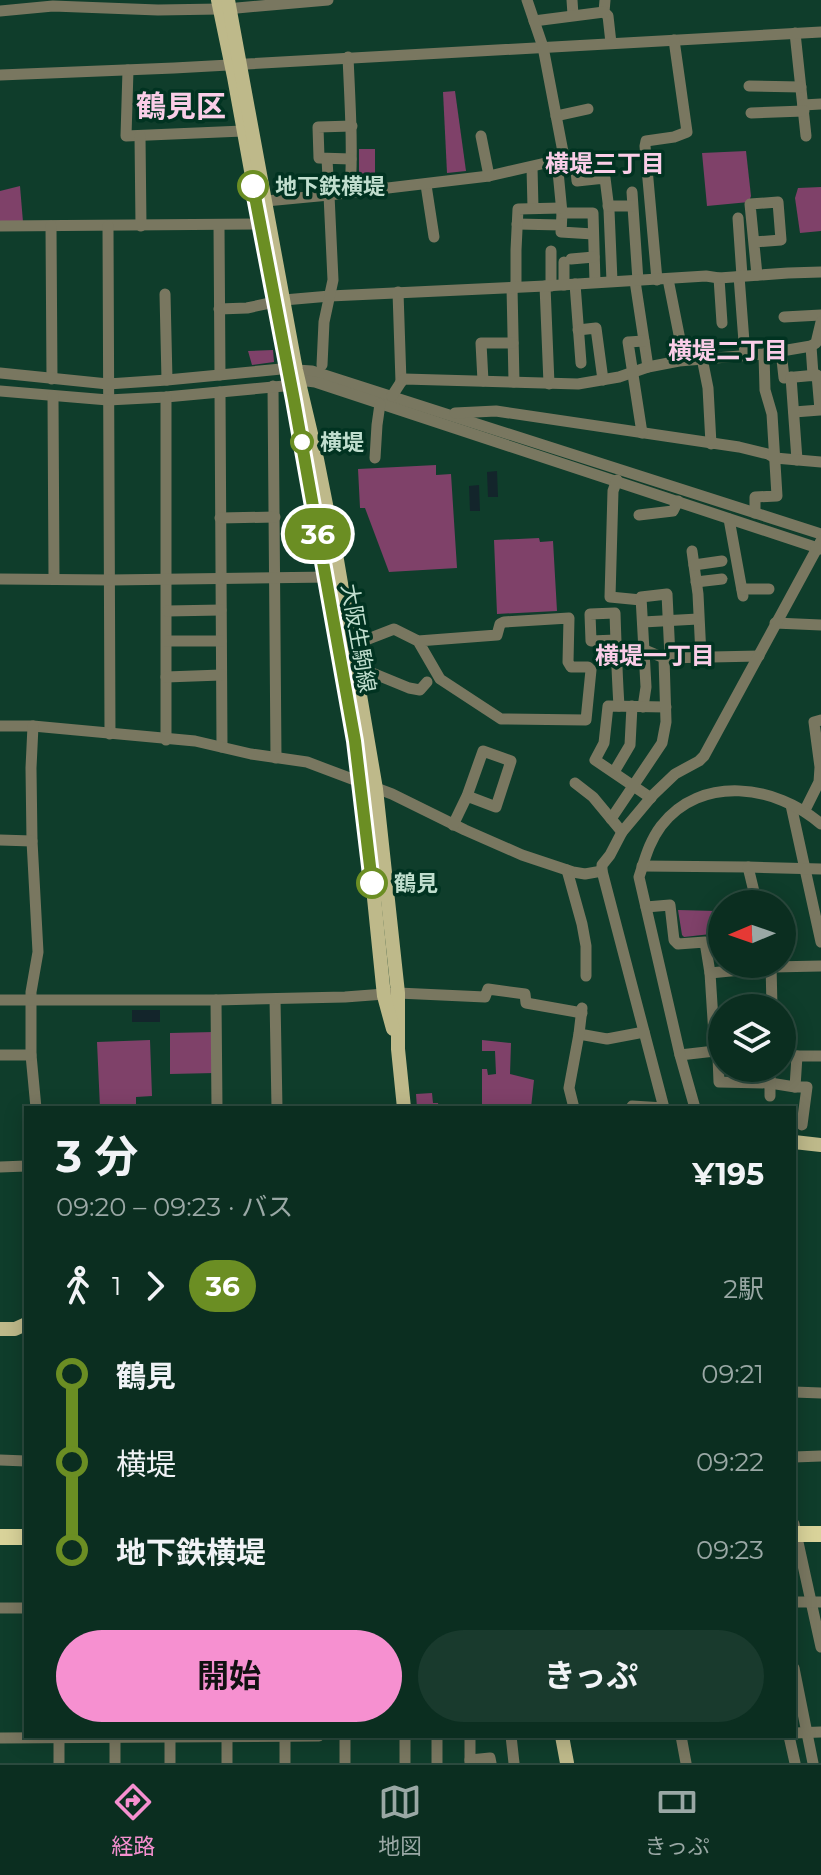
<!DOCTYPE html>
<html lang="ja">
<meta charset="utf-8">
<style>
body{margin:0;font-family:Montserrat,"Noto Sans JP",sans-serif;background:#193a2d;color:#f1f3f6;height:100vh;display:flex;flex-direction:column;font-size:30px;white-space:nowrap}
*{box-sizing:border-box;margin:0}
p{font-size:26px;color:#9aa8a5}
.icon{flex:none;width:44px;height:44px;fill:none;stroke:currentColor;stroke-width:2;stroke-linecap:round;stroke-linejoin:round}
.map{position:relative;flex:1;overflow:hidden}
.details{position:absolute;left:24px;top:1106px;width:772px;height:632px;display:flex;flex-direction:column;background:#0b2e20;border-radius:0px;box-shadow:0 4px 20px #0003,0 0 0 2px #2b4a3e}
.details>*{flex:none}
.badge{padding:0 16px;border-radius:26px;font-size:28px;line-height:52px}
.needle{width:52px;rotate:268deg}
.buttons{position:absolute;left:708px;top:890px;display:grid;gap:16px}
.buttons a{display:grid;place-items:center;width:88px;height:88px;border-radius:50%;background:#0b2e20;box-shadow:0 4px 20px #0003,0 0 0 2px #2b4a3e;font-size:40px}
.map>.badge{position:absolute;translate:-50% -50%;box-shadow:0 0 0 4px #fff}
.legs{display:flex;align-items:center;gap:12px;height:88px;padding:0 32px;font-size:26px}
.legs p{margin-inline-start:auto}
.headline{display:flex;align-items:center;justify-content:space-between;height:136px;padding:0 32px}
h1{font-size:44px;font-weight:700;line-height:60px}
.cta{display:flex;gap:16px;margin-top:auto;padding:16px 32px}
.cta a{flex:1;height:92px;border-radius:48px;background:#f690d0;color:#111;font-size:32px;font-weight:700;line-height:92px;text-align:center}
.cta a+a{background:#193a2d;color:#f1f3f6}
ul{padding:0 32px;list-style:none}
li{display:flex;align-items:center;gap:28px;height:88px;font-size:30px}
li i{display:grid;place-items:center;width:12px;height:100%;margin:0 10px;background:currentColor}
li i::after{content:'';width:20px;height:20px;margin:-10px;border:6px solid;border-radius:50%;background:#0b2e20}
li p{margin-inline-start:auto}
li:first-child i{background:linear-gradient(#0000 50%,currentColor 0)}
li:last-child i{background:linear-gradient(currentColor 50%,#0000 0)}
.tabs{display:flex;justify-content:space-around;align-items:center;height:112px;border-top:2px solid #2b4a3e;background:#0b2e20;font-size:22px;color:#9aa8a5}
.tabs a{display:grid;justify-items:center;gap:4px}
.tabs .on{color:#f690d0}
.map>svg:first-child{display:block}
.green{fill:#7f4169}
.water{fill:#13252b}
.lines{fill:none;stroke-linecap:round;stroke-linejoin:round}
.minor{stroke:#797760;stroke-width:11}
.major{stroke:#beb98a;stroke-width:14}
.highway{stroke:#d9d39a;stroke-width:16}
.line-1-casing{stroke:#fff;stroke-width:18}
.line-1{stroke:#6b8e23;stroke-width:12}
.stop-1-dot{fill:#fff;stroke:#6b8e23;stroke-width:4}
.labels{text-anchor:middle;stroke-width:7;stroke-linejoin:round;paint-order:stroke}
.stop-label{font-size:22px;font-weight:bold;fill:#c0dece;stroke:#013321;text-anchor:start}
.street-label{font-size:22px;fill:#c0dece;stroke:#013321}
.neighbourhood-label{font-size:24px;font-weight:bold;fill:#facee8;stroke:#013321}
.district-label{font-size:30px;font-weight:bold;fill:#facee8;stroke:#013321}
</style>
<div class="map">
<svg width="821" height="1763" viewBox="0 0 821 1763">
<rect width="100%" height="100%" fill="#0f3d2b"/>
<g class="green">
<path d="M455 91 466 171 447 173 443 92Z"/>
<rect x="359" y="149" width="16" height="34"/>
<path d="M746 151 751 196 749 202 707 206 702 153Z"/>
<path d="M20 186 23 222 0 221V191Z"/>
<path d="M821 187V231L800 233 795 198 798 188Z"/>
<path d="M273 350 274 362 252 365 248 351Z"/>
<path d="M436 465V475L451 474 457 568 389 572 365 508H360L358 469Z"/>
<path d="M539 538 540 542 553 541 557 611 497 614 494 540Z"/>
<path d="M678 910 716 911 719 923 710 924 711 934 684 937 682 935Z"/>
<path d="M214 1032 215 1073 170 1074V1033Z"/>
<path d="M150 1040 152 1096 136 1097V1108H100L97 1042Z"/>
<path d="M482 1040 511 1043 510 1074 534 1080 531 1108H482V1069H487L488 1075 496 1074 495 1051H482Z"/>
<path d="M432 1093 433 1103H438L439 1108H417L416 1094Z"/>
</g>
<g class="water">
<path d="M497 471 498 497H488L487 472Z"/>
<path d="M479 485 480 511H470L469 486Z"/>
<rect x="132" y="1010" width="28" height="12"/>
</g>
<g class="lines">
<g class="minor">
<path d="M572 0 573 15"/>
<path d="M605 0 604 12 608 16 611 43"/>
<path d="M237 8 328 0"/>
<path d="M0 11 53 6 158 10 220 9"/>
<path d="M534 21 604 12"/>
<path d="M795 33 806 136"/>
<path d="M348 57C350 103 353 147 350 193"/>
<path d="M128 70 126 136 243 131"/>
<path d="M0 75 174 68 821 32"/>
<path d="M749 86 801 87"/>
<path d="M803 105 821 104"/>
<path d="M751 113 804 111"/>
<path d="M556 116 588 109"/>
<path d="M140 136 141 226"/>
<path d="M481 136 489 176"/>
<path d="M351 159 319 158 318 127 352 126"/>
<path d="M557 161 562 213 561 232 593 234"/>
<path d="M575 161 577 181 605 178 609 210 612 281"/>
<path d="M532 167 533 208"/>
<path d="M426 185 434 237"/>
<path d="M632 192 638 281"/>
<path d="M266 201 329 195 327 159"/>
<path d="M608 206H632"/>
<path d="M562 213H593L595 282"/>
<path d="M738 218 742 276"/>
<path d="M517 224 561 225"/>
<path d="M219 225 220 375"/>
<path d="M0 226 266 224"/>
<path d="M51 226 52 379"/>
<path d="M108 226 110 734"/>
<path d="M754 242 781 240 778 202 750 204 757 275"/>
<path d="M571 259 594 257"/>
<path d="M564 262V285"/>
<path d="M739 276 745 355"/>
<path d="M719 278 722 323"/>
<path d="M668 279 684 360"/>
<path d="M657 280 645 146 646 141 674 137 687 132 674 40"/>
<path d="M635 281 648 367"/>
<path d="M575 284 581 363"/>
<path d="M545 286 549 384"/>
<path d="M551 286V251"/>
<path d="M512 287 514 382"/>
<path d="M516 287V250L518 209 561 208"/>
<path d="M398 292 401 382"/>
<path d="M165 294 167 380"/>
<path d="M219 309 247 308 284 300 330 296 545 286 706 276 719 278 788 273 821 272"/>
<path d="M784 317 821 315"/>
<path d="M578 330 596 328 603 380"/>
<path d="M811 346 813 375"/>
<path d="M781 351 784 378 817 375 820 410 794 412"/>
<path d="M702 358 708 388 711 444"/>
<path d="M322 365 324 322 333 280 329 195 489 176 563 159V152L543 47 527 0"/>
<path d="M0 373 108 384 167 380 281 369 312 371 821 534"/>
<path d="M791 377 797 460"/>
<path d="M483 381 481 343H513"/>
<path d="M273 386 276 758"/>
<path d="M0 391 108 400 166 397 284 386 307 381 315 382 821 549"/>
<path d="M220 392 222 747"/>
<path d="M53 396 54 579"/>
<path d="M392 396 401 382 404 379 578 384 619 377 648 367 679 361 764 354 811 346 816 343 821 322"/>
<path d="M166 397V740"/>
<path d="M455 413 496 411 739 447 768 454 775 458 821 462"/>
<path d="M642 433 628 342 644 341"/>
<path d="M375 458 377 425 380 404"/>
<path d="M617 480 613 491 610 597 641 600"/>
<path d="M755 513V497L777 496 772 414 765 390 764 354"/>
<path d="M639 515 673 511 678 501"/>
<path d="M220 518 275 517"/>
<path d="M729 519 743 596"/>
<path d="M692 551 698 594 701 656"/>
<path d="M694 565 722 561"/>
<path d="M0 579 110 580 331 577"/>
<path d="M696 582 722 579"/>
<path d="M742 589H769"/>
<path d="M167 611 221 610"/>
<path d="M643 622 698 619"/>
<path d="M775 623 821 625"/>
<path d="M616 640 591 641 590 614 615 613C616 644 617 675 619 706"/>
<path d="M167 641H221"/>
<path d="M343 643 363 641 394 629 418 641 497 635 500 624 504 622 569 618 568 662 571 667H588L591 670 586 720 501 719 440 679 418 641"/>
<path d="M617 652 645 650 664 658 759 656"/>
<path d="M357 674 370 672 409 688 420 690 427 682"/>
<path d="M166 677 221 675"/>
<path d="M643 707 646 687 641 597 667 594 670 657"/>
<path d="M0 726H33L195 741 251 754 307 762 392 794 465 830 522 855 573 872 585 874 602 871"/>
<path d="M33 726 31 768 32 841 38 952 31 992V1055L36 1108"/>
<path d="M614 772 630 745 632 706"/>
<path d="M575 783 593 797 622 832"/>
<path d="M651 798 595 760 604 743 608 706 666 707"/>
<path d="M791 805 821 942"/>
<path d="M805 810 819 782 820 767 814 722 821 720"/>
<path d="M611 819 662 743 666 722 664 658"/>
<path d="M453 825 467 796 483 751 511 761 496 807 467 796"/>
<path d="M0 840 32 841"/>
<path d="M642 866 748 867 757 904"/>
<path d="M748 867 821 869"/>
<path d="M567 870 582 924 586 946V976"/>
<path d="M646 907 670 905 674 940 678 944 705 942 710 973 715 1051 718 1057H722"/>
<path d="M771 964 772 1008"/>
<path d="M710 973 772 967 821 966"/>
<path d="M275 999 277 1108"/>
<path d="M0 1000H216L345 997 398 993 485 997 488 989 525 994 526 1003 582 1013"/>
<path d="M216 1000 217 1108"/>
<path d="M579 1034 607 1039 644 1032"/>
<path d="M0 1055H31"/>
<path d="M680 1055 715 1051"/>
<path d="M782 1056H821"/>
<path d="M718 1057 719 1082 770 1083 795 1087H807L802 1125"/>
<path d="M770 1068V1096"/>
<path d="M795 1087 797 1056"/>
<path d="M632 1106 664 1108"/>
<path d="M574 1108 569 1088 579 1034 582 1008"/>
<path d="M664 1108 602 871V865L610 855 622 832 653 795 675 774 699 761 704 756 821 541"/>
<path d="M695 1108 680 1055 639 877C645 859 649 842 661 826 701 774 776 785 821 824"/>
<path d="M0 1167 26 1166"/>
<path d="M794 1392 821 1393"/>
<path d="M794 1457 821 1456"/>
<path d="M0 1460 26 1461"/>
<path d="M794 1524 821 1647"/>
<path d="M794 1602H821"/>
<path d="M0 1608H26"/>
<path d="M794 1668 813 1763"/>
<path d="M794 1733 821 1732"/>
<path d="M59 1736V1763"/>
<path d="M115 1736V1763"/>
<path d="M227 1736V1763"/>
<path d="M285 1736V1763"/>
<path d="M345 1736V1763"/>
<path d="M511 1736 514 1763"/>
<path d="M681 1736 686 1763"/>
<path d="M789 1736 795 1763"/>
<path d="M0 1738 319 1736"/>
<path d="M470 1760 490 1758 491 1763"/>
<path d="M170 1763V1736"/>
<path d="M405 1763V1736"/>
<path d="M437 1763V1736"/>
<path d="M470 1763V1736"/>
</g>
<g class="major">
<path d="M218 0 234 77 268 264"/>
<path d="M228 0 296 370 317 459 337 560 376 789 398 993V1049L404 1108"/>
<path d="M290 378 358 762 369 849 384 996 393 1029"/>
<path d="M794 1142 821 1145"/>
<path d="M0 1329H15L26 1324"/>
<path d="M562 1736 567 1763"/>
</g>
<g class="highway">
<path d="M794 1534H821"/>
<path d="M0 1537H26"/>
</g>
</g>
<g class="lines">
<g class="line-1-casing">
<path id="line-1" d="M253 186 294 400 355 741 372 883"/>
</g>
<use href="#line-1" class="line-1"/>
</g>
<g class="stop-1-dot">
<circle cx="253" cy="186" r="14"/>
<circle cx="302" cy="442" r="10"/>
<circle cx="372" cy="883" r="14"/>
</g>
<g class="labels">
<g class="stop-label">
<text x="275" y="194">地下鉄横堤</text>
<text x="320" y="450">横堤</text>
<text x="394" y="891">鶴見</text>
</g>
<g class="street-label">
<text transform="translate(359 638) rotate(80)" y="8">大阪生駒線</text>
</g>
<g class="neighbourhood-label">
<text x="605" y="172">横堤三丁目</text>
<text x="728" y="359">横堤二丁目</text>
<text x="655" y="664">横堤一丁目</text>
</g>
<g class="district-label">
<text x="181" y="117">鶴見区</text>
</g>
</g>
</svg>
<div class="buttons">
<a><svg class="needle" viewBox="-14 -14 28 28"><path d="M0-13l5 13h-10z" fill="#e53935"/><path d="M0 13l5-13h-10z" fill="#9aa8a5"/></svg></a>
<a><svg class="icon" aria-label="layers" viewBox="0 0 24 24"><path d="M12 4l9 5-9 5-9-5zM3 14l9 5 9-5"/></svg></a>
</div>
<b class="badge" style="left:318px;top:534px;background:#6b8e23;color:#fff">36</b>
<section class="details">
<div class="headline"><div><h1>3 分</h1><p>09:20 – 09:23 · バス</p></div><b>¥195</b></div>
<div class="legs"><svg class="icon" aria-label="walk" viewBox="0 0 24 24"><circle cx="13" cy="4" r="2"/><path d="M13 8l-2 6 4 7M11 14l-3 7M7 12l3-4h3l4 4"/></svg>1<svg class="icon" aria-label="forward" viewBox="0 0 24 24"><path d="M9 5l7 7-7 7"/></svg><b class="badge" style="background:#6b8e23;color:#fff">36</b><p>2駅</p></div>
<ul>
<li><i style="color:#6b8e23"></i><b>鶴見</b><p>09:21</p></li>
<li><i style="color:#6b8e23"></i><span>横堤</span><p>09:22</p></li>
<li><i style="color:#6b8e23"></i><b>地下鉄横堤</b><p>09:23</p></li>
</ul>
<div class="cta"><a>開始</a><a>きっぷ</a></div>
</section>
</div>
<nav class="tabs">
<a class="on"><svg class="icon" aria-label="directions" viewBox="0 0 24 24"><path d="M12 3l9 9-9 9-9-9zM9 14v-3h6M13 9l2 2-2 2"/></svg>経路</a>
<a><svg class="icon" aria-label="map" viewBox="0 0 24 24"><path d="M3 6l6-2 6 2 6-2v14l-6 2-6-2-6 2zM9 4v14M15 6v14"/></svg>地図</a>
<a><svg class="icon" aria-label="tickets" viewBox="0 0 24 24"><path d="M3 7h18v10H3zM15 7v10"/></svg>きっぷ</a>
</nav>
